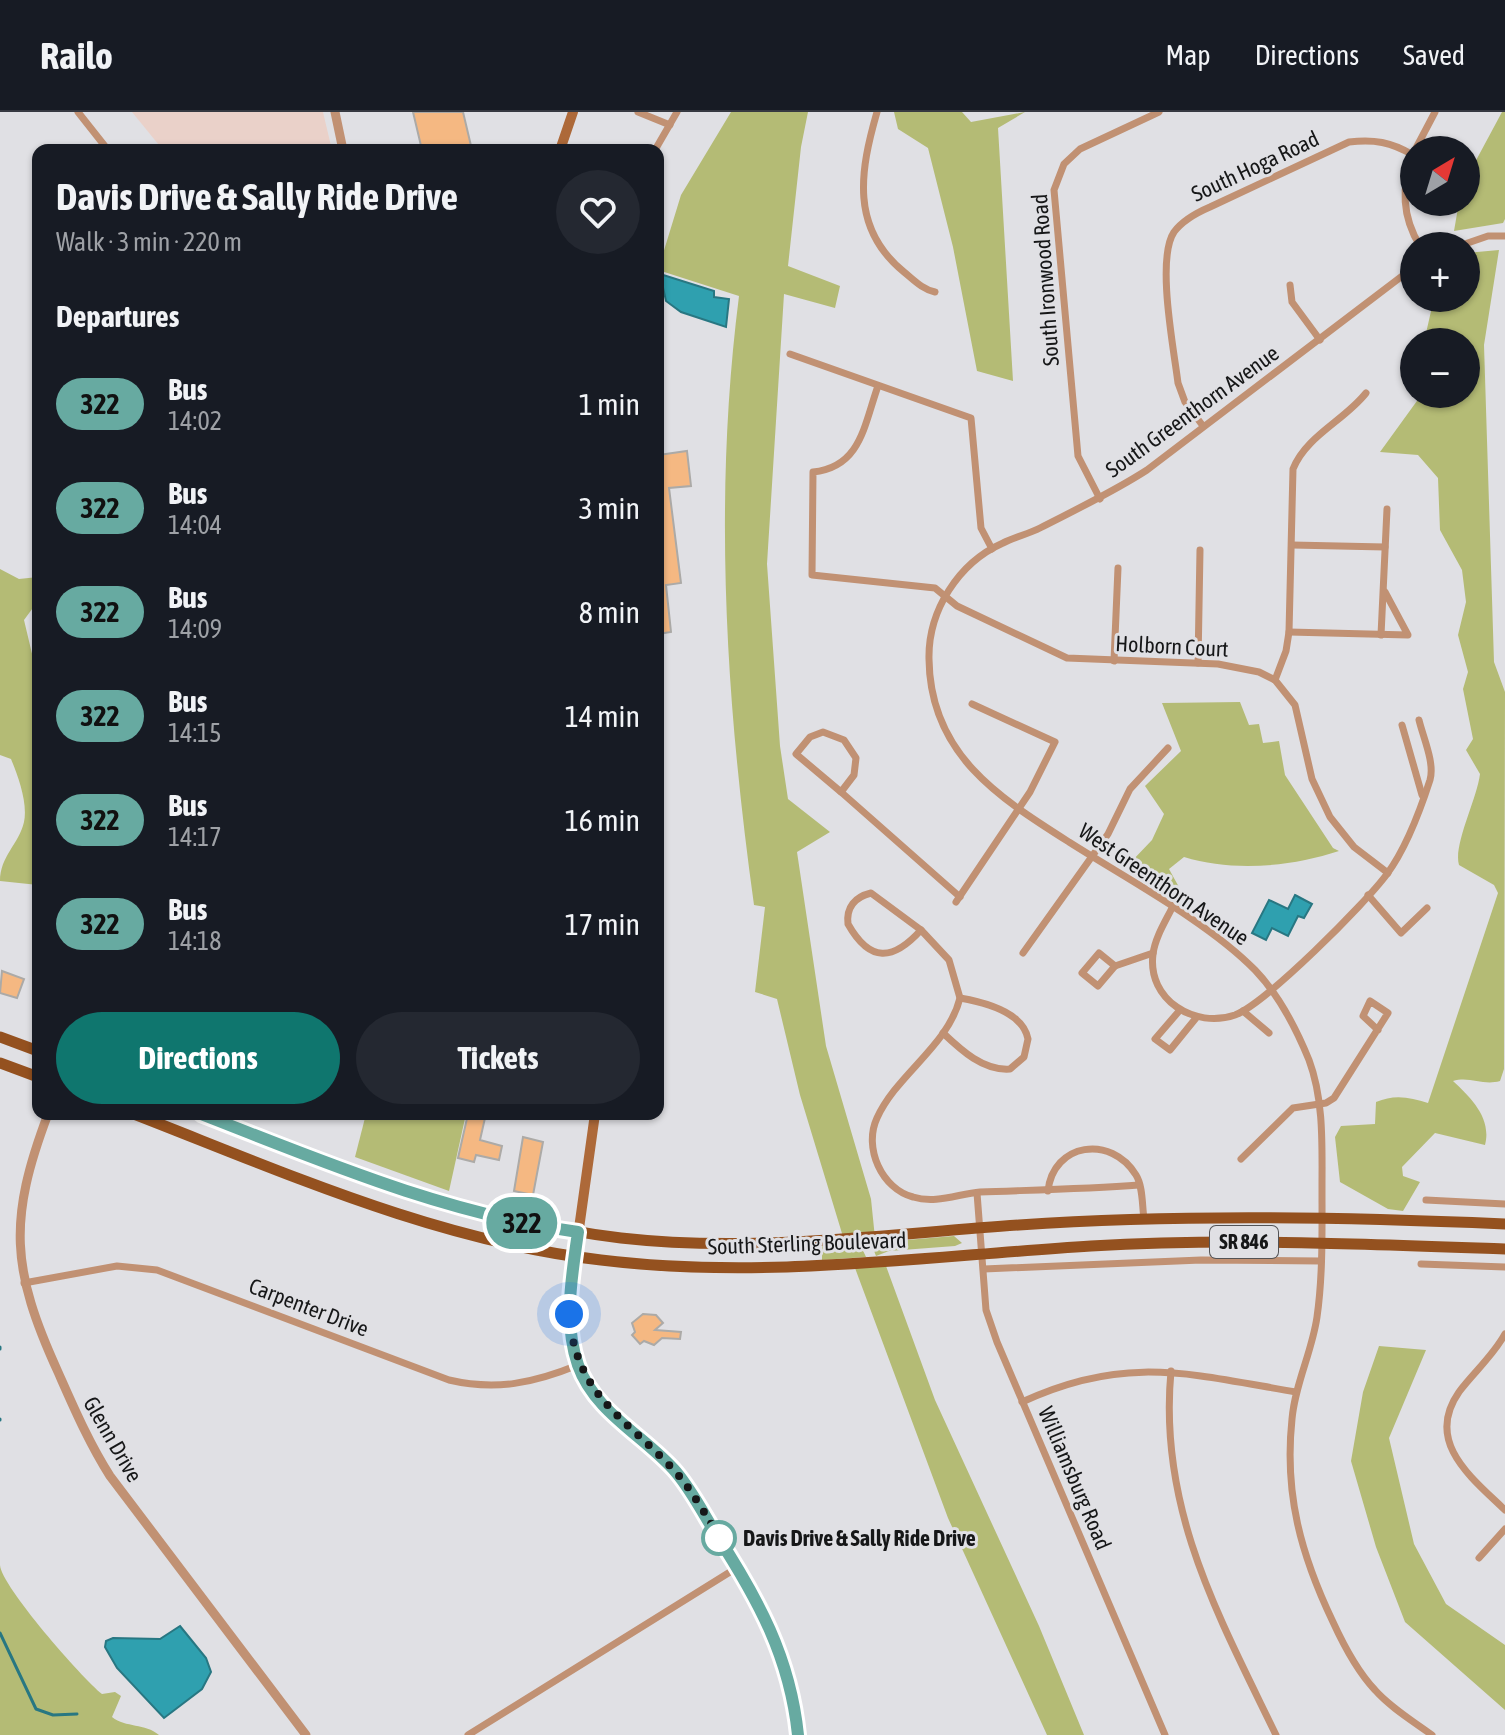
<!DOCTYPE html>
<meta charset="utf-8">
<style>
body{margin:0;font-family:"Asap Condensed",sans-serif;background:#242831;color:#f1f3f6;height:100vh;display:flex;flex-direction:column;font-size:30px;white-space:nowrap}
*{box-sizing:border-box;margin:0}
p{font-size:26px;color:#9ea1a6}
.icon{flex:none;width:44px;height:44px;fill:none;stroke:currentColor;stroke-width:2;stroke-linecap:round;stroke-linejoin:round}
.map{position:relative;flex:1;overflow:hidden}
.side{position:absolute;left:32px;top:32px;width:632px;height:976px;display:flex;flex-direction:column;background:#171b24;border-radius:16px;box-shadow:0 2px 6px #0004}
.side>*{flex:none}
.badge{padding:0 16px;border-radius:26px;font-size:28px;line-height:52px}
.needle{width:52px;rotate:38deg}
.tools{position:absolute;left:1400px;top:24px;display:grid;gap:16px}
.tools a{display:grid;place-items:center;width:80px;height:80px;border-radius:50%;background:#171b24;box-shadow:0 2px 6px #0004;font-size:40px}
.you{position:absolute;width:40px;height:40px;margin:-20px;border:6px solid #fff;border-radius:50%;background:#1a73e8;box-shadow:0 0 0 12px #1a73e833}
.map>.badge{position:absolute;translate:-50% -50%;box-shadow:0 0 0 4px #fff}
h2{padding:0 24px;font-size:30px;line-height:72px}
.round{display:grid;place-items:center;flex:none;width:84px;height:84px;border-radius:42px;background:#242831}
.overview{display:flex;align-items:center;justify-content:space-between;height:136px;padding:0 24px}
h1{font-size:38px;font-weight:700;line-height:60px}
.button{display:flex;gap:16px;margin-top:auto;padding:16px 24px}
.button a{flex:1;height:92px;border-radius:48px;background:#0f766e;color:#fff;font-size:32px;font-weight:700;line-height:92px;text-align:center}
.button a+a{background:#242831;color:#f1f3f6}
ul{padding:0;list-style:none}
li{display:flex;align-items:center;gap:24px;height:104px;padding:0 24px}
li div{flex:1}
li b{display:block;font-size:30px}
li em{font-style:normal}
li .badge{min-width:88px;font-weight:700;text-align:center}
header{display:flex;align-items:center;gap:48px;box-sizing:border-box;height:112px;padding:0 40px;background:#171b24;border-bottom:2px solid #363941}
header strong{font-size:38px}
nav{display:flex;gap:44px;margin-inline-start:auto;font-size:28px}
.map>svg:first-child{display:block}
.industrial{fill:#ead1c9}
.green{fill:#b4bb75}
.water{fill:#2fa0af;stroke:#287782;stroke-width:2}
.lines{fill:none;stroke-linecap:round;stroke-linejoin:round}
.stream{stroke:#287782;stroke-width:3}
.building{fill:#f5b882;stroke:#acaaa7;stroke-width:2}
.minor{stroke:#c19173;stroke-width:7}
.tertiary{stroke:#c19173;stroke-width:9}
.secondary{stroke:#ad6939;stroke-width:10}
.primary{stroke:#94511f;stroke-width:11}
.line-casing{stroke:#fff;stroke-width:18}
.line{stroke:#67aaa1;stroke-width:12}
.walk{stroke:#161718;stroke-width:8;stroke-dasharray:0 14.4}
.stop-dot{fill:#fff;stroke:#67aaa1;stroke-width:4}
.labels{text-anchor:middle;stroke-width:6;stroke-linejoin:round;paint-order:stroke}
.shield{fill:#e0e0e4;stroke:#535355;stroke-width:2}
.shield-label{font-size:20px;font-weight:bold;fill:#161718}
.street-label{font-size:22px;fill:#161718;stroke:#e0e0e4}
.stop-label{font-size:22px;font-weight:bold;fill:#161718;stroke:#e0e0e4;text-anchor:start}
</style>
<header>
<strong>Railo</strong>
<nav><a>Map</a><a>Directions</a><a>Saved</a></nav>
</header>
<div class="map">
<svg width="1505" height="1623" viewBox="0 0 1505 1623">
<rect width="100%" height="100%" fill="#e0e0e4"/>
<path class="industrial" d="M132 0H323L332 38H163Z"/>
<g class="green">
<path d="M731 0H808L801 35 788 154 840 174 835 196 784 182 767 452 780 634 788 687 830 720 797 740 826 934 871 1087 875 1126 844 1128 800 983 777 887 755 880 765 795 754 793C726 591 713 387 739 184L658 158 681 83Z"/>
<path d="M894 0H962L971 10 1025 0 998 16 1013 269 977 259 953 135 928 36 898 17Z"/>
<path d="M1502 0H1505V107L1503 111 1454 119 1459 90H1466V67Z"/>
<path d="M1499 138 1484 233 1494 550 1505 580 1504 957 1500 969C1483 974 1470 964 1453 969 1471 986 1492 1006 1485 1033L1435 1021 1402 1055 1403 1064 1420 1070 1403 1099 1388 1097 1340 1070 1335 1025 1341 1014 1375 1012 1376 990C1394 982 1410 985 1428 991L1498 781 1494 773 1459 753C1453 733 1477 687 1480 662L1466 638 1473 627 1463 577 1468 560 1458 523 1466 490 1462 458 1440 418 1438 366 1418 343 1380 340 1422 282H1466V230H1424L1434 186H1466V141Z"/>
<path d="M0 457 19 467 38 465V489L24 508 38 567V773L0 769C0 744 19 732 24 710 28 691 18 664 11 647L0 643Z"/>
<path d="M1240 590 1249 613 1259 612 1263 631 1279 629 1285 663 1333 736 1339 739C1290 755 1233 760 1184 745L1169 757 1180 777 1131 750 1152 728 1164 702 1145 674 1181 639 1162 591Z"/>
<path d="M366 1002H466L449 1079 355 1045Z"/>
<path d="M954 1124 962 1131 955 1134 889 1139 876 1144 871 1131Z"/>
<path d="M859 1130 866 1145 822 1148V1134Z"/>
<path d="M886 1154 935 1288 1039 1514 1084 1623H1047L948 1406 855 1156Z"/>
<path d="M1379 1234 1426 1238 1389 1326 1414 1432 1446 1492 1505 1533V1598L1405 1510 1376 1435 1351 1349 1363 1280Z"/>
<path d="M0 1453C1 1474 82 1566 102 1582L115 1580 121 1584 112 1605C126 1616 145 1611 159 1623H0Z"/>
</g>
<g class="water">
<path d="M660 162 714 179V185L729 187 726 215 681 200 666 189Z"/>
<path d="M1295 783 1312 792 1304 806 1298 804 1288 824 1272 816 1266 828 1252 821 1269 788 1288 797Z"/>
<path d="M180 1514 206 1546 211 1560 202 1577 164 1606 117 1556 105 1535 106 1529 113 1526 160 1527Z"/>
</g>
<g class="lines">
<g class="stream">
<path d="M0 1235V1237"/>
<path d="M0 1307V1308"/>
<path d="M0 1521 36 1597 53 1603 77 1602"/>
</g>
</g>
<g class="building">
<path d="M413 0H463L472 38H422Z"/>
<path d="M687 339 691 374 669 376 681 471 666 473 671 520 658 522V343Z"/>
<path d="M2 859 24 867 17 886 0 881Z"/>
<path d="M468 1002 485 1006 480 1028 502 1034 499 1048 476 1043 474 1050 458 1046Z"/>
<path d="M523 1025 543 1030 533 1083 514 1079Z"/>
<path d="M643 1202 656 1203 663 1211 655 1218 681 1220 680 1227 662 1226 654 1233 644 1229 640 1232 632 1223 635 1220 632 1211Z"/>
</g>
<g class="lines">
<g class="minor">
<path d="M78 0 108 38"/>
<path d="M638 0 670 13"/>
<path d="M877 0C860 59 850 116 904 160 914 168 922 177 935 180"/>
<path d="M655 38 677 0"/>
<path d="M1415 38 1435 0"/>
<path d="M1414 41C1401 73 1402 105 1420 134"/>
<path d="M1459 134 1488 124H1505"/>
<path d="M1414 155 1147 358C1113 380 1077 397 1040 416 1028 422 1015 425 1003 431 958 451 928 499 929 547 930 642 998 685 1069 730 1127 767 1208 810 1255 858 1279 883 1296 916 1309 948 1324 988 1322 1034 1322 1076 1322 1119 1323 1163 1317 1205 1312 1240 1295 1272 1292 1307 1284 1382 1301 1443 1333 1510 1344 1534 1357 1559 1375 1578 1391 1596 1413 1609 1432 1623"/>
<path d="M1290 173 1292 190 1320 228"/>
<path d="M790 242 971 306 981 416 992 437"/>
<path d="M878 274C864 313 861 355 813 360L812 463 935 476 957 494 1067 546 1218 552 1259 560 1275 568 1295 593 1312 667 1330 705 1354 735 1388 761"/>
<path d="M1203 314 1185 290 1178 271C1174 238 1156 147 1174 120 1183 108 1196 101 1210 95L1349 30C1374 27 1391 30 1413 43"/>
<path d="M1100 387 1078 344 1054 78 1064 52 1080 37 1159 0"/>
<path d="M1292 433 1385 435"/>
<path d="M1289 520 1408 523 1385 480"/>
<path d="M1381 523 1387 397"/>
<path d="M1114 549 1118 456"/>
<path d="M1198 551 1200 438"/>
<path d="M1275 568 1286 539 1289 520 1293 357C1306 324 1345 308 1366 281"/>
<path d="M1402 613 1422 683"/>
<path d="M823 620 844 628 856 646 854 663 841 680 796 642 810 625Z"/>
<path d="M841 680 960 785"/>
<path d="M871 781 921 818C893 849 870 851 848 812 846 795 855 785 871 781Z"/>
<path d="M1368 783 1401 821 1427 796"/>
<path d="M956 790 1030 680 1055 630 972 592"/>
<path d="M1172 796C1165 810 1155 826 1153 842 1147 888 1195 917 1235 903 1266 891 1365 792 1387 762 1407 735 1420 699 1430 668 1435 651 1423 625 1419 608"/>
<path d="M921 818 949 848 960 886C948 934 897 962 877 1006 863 1036 882 1077 913 1085 936 1092 958 1082 980 1080 1033 1078 1086 1077 1139 1073"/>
<path d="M1023 841 1108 722 1130 677 1168 636"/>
<path d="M1099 841 1115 854 1098 874 1082 861Z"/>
<path d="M1115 854 1153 841"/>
<path d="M1180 898 1155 927 1170 938 1196 906"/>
<path d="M1243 899 1269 921"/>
<path d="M943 921C961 938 983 959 1010 957L1024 945 1028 927C1023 900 983 890 960 886"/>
<path d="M1241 1047 1293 996 1326 991 1334 986 1388 901 1370 889 1363 904 1378 918"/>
<path d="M1048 1079C1053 1031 1111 1022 1136 1063 1143 1074 1142 1093 1144 1107"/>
<path d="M977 1081 986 1198 997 1230 1165 1623"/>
<path d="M1426 1088 1505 1092"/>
<path d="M1421 1152 1505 1155"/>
<path d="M984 1157 1201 1148 1320 1149"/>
<path d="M24 1171 117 1154 157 1158 449 1268C496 1279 534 1271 578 1253"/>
<path d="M1505 1222C1493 1244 1474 1260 1459 1280 1424 1330 1472 1366 1505 1398"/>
<path d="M1171 1259C1158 1396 1218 1503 1276 1623"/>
<path d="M1022 1290C1125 1242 1190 1262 1296 1280"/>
<path d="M1479 1446 1505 1417"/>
<path d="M468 1623 738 1455"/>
</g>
<g class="tertiary">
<path d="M335 0 343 38"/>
<path d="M48 1002C8 1108 11 1157 58 1260 74 1296 89 1331 110 1364L306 1623"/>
<path d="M575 1145C566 1212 568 1256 618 1308 636 1326 659 1340 677 1361 692 1379 704 1402 717 1422 758 1487 790 1545 798 1623"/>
</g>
<g class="secondary">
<path d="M560 38 573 0"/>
<path d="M575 1145 595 1002"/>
</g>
<g class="primary">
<path d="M0 925 38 939"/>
<path d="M0 951 38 965"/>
<path d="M134 1002C286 1061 437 1129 601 1148 764 1168 928 1144 1091 1134 1229 1126 1367 1132 1505 1137"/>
<path d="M201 1002C341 1056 471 1108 621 1126 754 1141 886 1122 1019 1113 1181 1102 1343 1105 1505 1112"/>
</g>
</g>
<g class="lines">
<g class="line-casing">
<path id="line" d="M201 1002C324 1050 446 1102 578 1120 572 1164 563 1209 578 1253 595 1301 645 1324 676 1360 692 1379 703 1401 716 1422 758 1487 790 1545 798 1623"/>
</g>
<use href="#line" class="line"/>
<path class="walk" d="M569 1202C576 1283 622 1303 673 1357 690 1375 710 1409 719 1426"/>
</g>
<circle class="stop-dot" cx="719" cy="1426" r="16"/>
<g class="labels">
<rect class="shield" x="1210" y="1114" width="68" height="32" rx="6"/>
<g class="shield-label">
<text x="1244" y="1137">SR 846</text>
</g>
<g class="street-label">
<text transform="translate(1255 54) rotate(-25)" y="8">South Hoga Road</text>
<text transform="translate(1045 168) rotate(-94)" y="8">South Ironwood Road</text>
<text transform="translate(1192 299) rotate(-36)" y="8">South Greenthorn Avenue</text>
<text transform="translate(1172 534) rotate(3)" y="8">Holborn Court</text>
<text transform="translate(1164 772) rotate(34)" y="8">West Greenthorn Avenue</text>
<text transform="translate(807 1131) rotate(-2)" y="8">South Sterling Boulevard</text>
<text transform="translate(309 1195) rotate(21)" y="8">Carpenter Drive</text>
<text transform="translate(113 1327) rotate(60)" y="8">Glenn Drive</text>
<text transform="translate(1075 1366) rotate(67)" y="8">Williamsburg Road</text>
</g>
<g class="stop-label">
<text x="743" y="1434">Davis Drive &amp; Sally Ride Drive</text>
</g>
</g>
</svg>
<div class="tools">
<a><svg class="needle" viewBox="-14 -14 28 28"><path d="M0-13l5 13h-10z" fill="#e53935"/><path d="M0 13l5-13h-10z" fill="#9ea1a6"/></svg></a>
<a>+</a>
<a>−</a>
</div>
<div class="you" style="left:569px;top:1202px"></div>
<b class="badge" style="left:522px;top:1111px;background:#67aaa1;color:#111">322</b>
<section class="side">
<div class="overview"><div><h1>Davis Drive &amp; Sally Ride Drive</h1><p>Walk · 3 min · 220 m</p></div><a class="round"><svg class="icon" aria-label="heart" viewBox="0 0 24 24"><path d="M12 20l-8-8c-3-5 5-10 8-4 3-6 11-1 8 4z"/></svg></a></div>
<h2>Departures</h2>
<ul>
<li><span class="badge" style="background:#67aaa1;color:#111">322</span><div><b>Bus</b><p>14:02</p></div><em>1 min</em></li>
<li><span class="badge" style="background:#67aaa1;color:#111">322</span><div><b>Bus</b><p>14:04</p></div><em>3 min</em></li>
<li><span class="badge" style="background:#67aaa1;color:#111">322</span><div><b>Bus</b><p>14:09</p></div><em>8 min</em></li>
<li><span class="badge" style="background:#67aaa1;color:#111">322</span><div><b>Bus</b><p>14:15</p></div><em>14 min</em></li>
<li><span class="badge" style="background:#67aaa1;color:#111">322</span><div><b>Bus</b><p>14:17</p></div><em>16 min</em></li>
<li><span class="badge" style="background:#67aaa1;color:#111">322</span><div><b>Bus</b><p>14:18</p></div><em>17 min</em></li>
</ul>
<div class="button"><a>Directions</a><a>Tickets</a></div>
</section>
</div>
